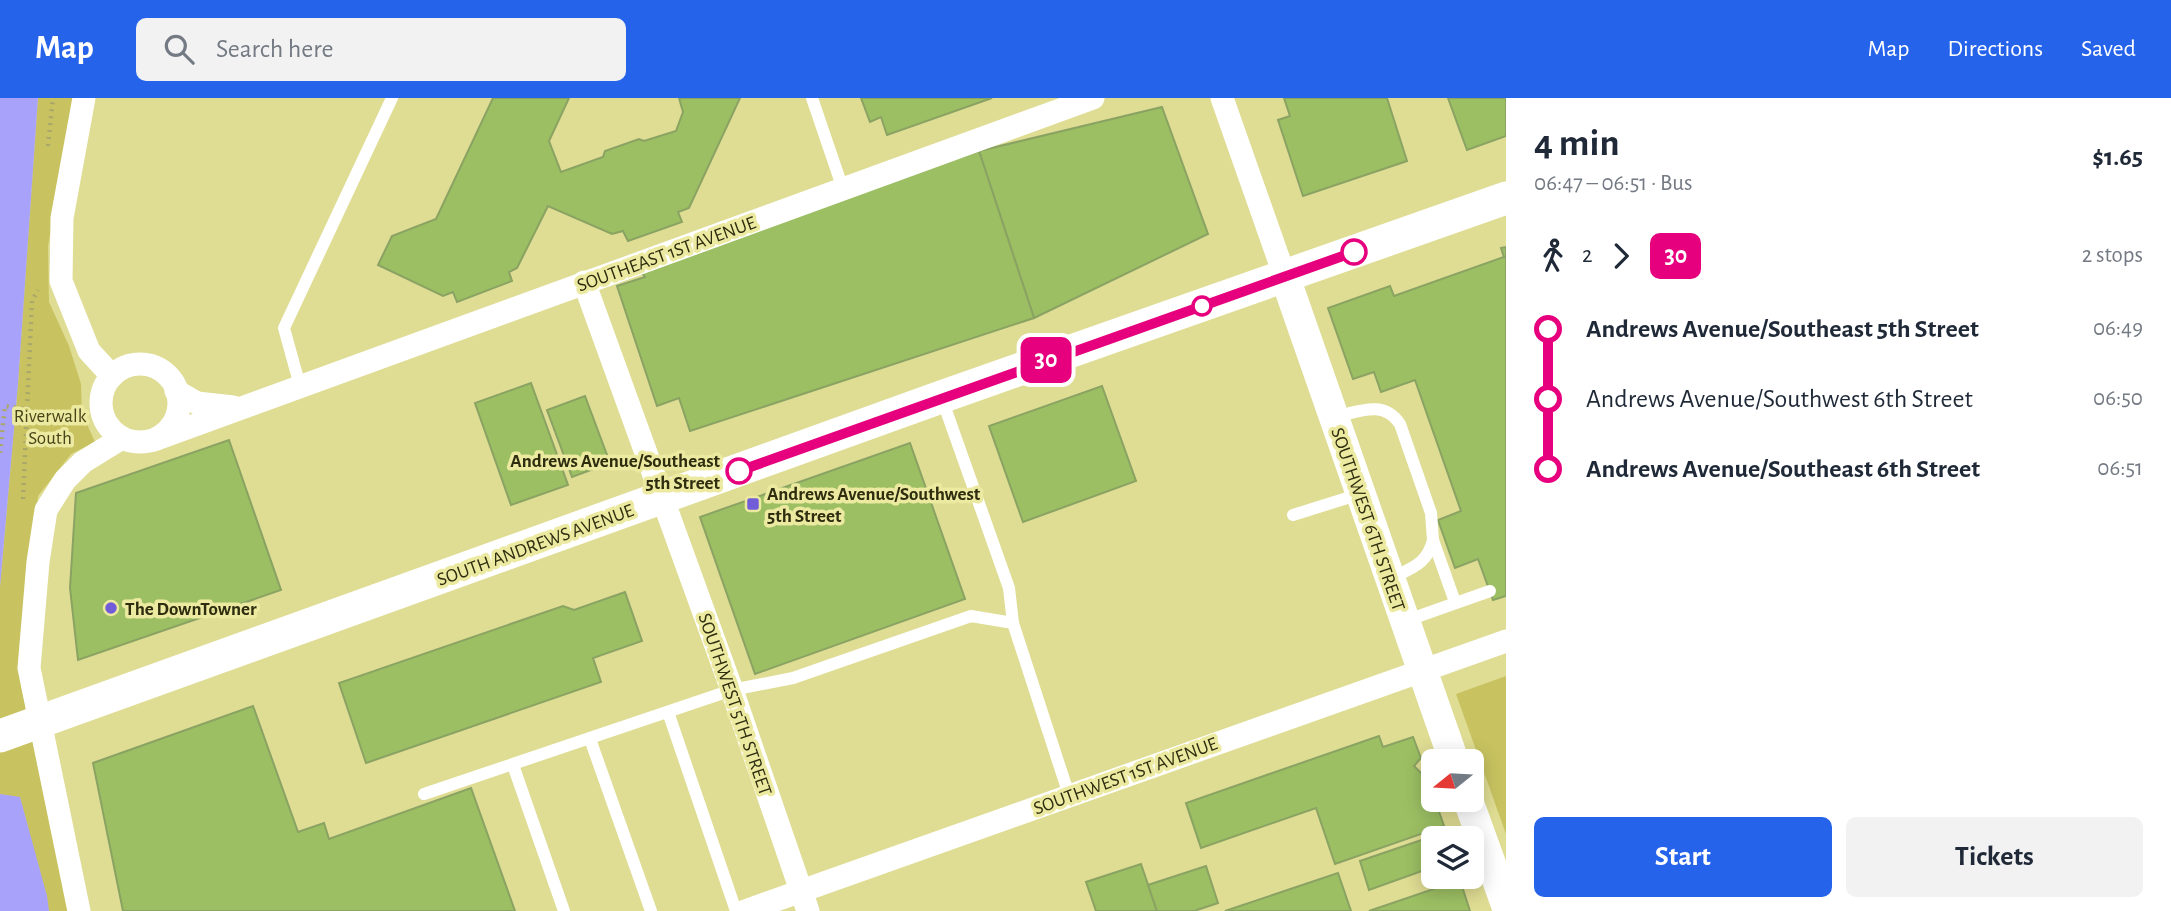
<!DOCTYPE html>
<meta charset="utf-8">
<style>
body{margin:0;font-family:"Alegreya Sans",sans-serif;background:#f2f2f3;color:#1f2937;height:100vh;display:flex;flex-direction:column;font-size:26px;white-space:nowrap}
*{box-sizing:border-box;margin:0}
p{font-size:23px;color:#747a83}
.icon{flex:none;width:38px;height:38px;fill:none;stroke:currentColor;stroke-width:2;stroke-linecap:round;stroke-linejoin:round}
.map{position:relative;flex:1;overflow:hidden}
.side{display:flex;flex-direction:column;background:#fff;width:665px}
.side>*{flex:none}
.badge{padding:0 14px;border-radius:10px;font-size:24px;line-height:46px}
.needle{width:46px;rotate:252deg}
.buttons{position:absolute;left:1421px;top:651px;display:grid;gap:14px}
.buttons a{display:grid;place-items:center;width:63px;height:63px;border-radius:10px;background:#fff;box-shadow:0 4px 18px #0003;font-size:35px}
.map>.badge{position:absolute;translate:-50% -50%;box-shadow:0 0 0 4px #fff}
.legs{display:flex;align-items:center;gap:10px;height:77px;padding:0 28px;font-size:23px}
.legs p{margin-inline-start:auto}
.head{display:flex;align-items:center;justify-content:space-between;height:119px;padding:0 28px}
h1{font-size:38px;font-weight:700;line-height:52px}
.cta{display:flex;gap:14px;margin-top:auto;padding:14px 28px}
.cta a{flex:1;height:80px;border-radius:10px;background:#2563eb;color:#fff;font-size:28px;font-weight:700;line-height:80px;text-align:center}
.cta a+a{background:#f2f2f3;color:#1f2937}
ul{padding:0 28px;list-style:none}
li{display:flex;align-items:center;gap:24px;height:70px;font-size:26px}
li i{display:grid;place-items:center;width:10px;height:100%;margin:0 9px;background:currentColor}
li i::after{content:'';width:18px;height:18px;margin:-9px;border:5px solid;border-radius:50%;background:#fff}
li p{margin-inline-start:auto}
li:first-child i{background:linear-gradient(#0000 50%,currentColor 0)}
li:last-child i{background:linear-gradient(currentColor 50%,#0000 0)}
header{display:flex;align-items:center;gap:42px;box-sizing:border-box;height:98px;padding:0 35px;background:#2563eb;color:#fff}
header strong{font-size:33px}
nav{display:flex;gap:38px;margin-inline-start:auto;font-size:24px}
.search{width:490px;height:63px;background:#f2f2f3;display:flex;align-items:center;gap:18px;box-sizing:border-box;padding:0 24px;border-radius:10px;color:#747a83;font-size:26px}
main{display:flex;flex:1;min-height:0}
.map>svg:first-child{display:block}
.green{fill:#c8c360}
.water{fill:#a9a2fa}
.building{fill:#9cbf63;stroke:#8aa363;stroke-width:2}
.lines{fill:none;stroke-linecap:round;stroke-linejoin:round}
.path{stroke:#aaa76b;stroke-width:4.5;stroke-dasharray:2 5;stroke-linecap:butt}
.service{stroke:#fff;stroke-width:12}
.minor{stroke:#fff;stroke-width:23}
.tertiary{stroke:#fff;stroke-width:30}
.secondary{stroke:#fff;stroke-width:33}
.line-1-casing{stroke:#fff;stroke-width:16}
.line-1{stroke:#e6007e;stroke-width:10}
.stop-1-dot{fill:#fff;stroke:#e6007e;stroke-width:3.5}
.poi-dot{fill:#715dd7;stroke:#ece9a0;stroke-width:2.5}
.labels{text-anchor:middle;stroke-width:7;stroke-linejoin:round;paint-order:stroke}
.street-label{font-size:19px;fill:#2e2d0f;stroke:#ece9a0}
.park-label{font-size:19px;fill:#464419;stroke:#ece9a0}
.stop-label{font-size:19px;font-weight:bold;fill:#2e2d0f;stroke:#ece9a0;text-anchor:end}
.poi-label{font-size:19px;font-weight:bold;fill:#2e2d0f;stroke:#ece9a0;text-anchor:start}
</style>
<header>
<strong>Map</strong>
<div class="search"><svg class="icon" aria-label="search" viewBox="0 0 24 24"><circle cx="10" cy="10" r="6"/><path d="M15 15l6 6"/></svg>Search here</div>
<nav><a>Map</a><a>Directions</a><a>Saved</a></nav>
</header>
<main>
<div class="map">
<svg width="1506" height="813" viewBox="0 0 1506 813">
<rect width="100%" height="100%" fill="#dfdc93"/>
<g class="green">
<path d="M38 0H74L48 148 49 204 69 248 81 286 82 315 95 344 71 356 38 398 21 587 68 813H49L20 700 0 696V489L18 286Z"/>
<path d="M1506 578V736L1456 596Z"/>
</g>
<g class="water">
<path d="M0 0H38L18 286 0 489Z"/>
<path d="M0 696 20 699 47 798 49 813H0Z"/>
</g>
<g class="building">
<path d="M493 0H569L549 43 561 74 603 59 605 53 639 41 644 43 676 33 683 14 679 0H740L689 110 678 114 682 124 628 143 623 133 612 136 548 108 517 170 509 174 512 183 457 204 453 194 443 198 378 167 392 138 436 121Z"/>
<path d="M861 0H992L887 37 881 19 870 24Z"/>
<path d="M1284 0H1387L1407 63 1303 98 1278 22 1290 18Z"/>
<path d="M1448 0H1506V38L1467 52Z"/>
<path d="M1162 9 1208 136 1034 220 979 53Z"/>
<path d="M979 53 1034 220 690 333 679 300 657 308 617 188 645 179 635 166Z"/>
<path d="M1506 149V498L1493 502 1478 461 1455 470 1438 422 1461 413 1415 282 1381 294 1374 274 1353 281 1328 210 1390 188 1394 198 1504 159 1501 150Z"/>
<path d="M531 285 568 387 511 407 475 305Z"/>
<path d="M1102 288 1136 383 1023 424 989 328Z"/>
<path d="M585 298 610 365 572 379 547 312Z"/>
<path d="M229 342 281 492 78 562 70 490 76 395Z"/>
<path d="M910 345 965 501 755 576 700 419Z"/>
<path d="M625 494 642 543 593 560 601 584 366 665 339 585 563 508 574 512Z"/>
<path d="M253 608 298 734 324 725 329 741 471 690 515 813H123L93 665Z"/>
<path d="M1379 638 1383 649 1413 639 1421 660 1414 668 1428 682 1444 728 1335 766 1316 710 1201 750 1186 705Z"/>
<path d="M1445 734 1447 740H1433V769L1369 792 1360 763Z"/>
<path d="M1141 766 1157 813H1096L1086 784Z"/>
<path d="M1206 768 1218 805 1194 813H1157L1148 787Z"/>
<path d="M1338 775 1351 813H1225Z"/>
<path d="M1460 782 1470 813H1369Z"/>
</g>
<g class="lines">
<g class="path">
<path d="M48 48 53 0"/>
<path d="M0 355 5 308 26 311"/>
<path d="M23 401 32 203 38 192"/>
</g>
<g class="service">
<path d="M812 0 843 91"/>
<path d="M300 288 284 230 392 0"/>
<path d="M942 301 1009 490 1013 525 1069 697"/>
<path d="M1333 319C1359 314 1383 301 1400 326L1431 415 1433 442 1455 504"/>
<path d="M1293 417 1360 396"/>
<path d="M1390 481C1411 470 1427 467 1433 442"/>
<path d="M1405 523 1490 493"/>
<path d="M668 614 736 813"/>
<path d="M590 641 651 813"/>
<path d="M513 667 564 813"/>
<path d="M424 696 732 592 793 580 971 518 1013 525"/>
</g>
<g class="minor">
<path d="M84 0 62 120 61 183 89 253 112 278"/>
<path d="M1222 0 1285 179"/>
<path d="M584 184 732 592 808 813"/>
<circle cx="140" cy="305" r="39"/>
<path d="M176 293 197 305 233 309"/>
<path d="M154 342 1093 0"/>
<path d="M79 813 29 570 38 464 46 412 65 382 83 364 122 340"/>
<path d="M745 813 1506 543"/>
</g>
<g class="tertiary">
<path d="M1285 179 1454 663"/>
<path d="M1468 702 1506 807"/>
</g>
<path class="secondary" d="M0 638 941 299 1506 100"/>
</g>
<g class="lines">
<g class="line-1-casing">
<path id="line-1" d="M739 373 1354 154"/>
</g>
<use href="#line-1" class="line-1"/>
</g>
<g class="stop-1-dot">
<circle cx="1354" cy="154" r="12"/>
<circle cx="1202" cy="208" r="9"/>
<circle cx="739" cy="373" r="12"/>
</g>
<g class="poi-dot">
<rect x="746" y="399" width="14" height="14" rx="3.5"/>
<circle cx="111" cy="510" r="7"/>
</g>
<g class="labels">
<g class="street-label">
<text transform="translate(666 155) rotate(-20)" y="7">SOUTHEAST 1ST AVENUE</text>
<text transform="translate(1369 421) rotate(71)" y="7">SOUTHWEST 6TH STREET</text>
<text transform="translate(535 446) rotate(-20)" y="7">SOUTH ANDREWS AVENUE</text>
<text transform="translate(736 606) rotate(71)" y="7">SOUTHWEST 5TH STREET</text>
<text transform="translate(1125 677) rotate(-20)" y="7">SOUTHWEST 1ST AVENUE</text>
</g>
<g class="park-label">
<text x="50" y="324">Riverwalk<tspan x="50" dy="22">South</tspan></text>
</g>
<g class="stop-label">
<text x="720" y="369">Andrews Avenue/Southeast<tspan x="720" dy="22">5th Street</tspan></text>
</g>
<g class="poi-label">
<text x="767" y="402">Andrews Avenue/Southwest<tspan x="767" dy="22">5th Street</tspan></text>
<text x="125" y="517">The DownTowner</text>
</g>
</g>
</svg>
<div class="buttons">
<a><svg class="needle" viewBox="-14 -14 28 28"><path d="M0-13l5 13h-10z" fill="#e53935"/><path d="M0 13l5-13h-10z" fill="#747a83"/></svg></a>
<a><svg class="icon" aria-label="layers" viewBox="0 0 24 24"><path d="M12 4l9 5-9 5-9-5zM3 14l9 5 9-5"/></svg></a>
</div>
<b class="badge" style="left:1046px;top:262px;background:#e6007e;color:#fff">30</b>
</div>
<section class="side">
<div class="head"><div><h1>4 min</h1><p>06:47 – 06:51 · Bus</p></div><b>$1.65</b></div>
<div class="legs"><svg class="icon" aria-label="walk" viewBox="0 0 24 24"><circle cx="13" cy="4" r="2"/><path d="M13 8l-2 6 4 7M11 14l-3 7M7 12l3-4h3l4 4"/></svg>2<svg class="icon" aria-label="forward" viewBox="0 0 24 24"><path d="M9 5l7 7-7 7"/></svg><b class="badge" style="background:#e6007e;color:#fff">30</b><p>2 stops</p></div>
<ul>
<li><i style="color:#e6007e"></i><b>Andrews Avenue/Southeast 5th Street</b><p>06:49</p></li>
<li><i style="color:#e6007e"></i><span>Andrews Avenue/Southwest 6th Street</span><p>06:50</p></li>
<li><i style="color:#e6007e"></i><b>Andrews Avenue/Southeast 6th Street</b><p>06:51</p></li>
</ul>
<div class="cta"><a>Start</a><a>Tickets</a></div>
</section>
</main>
